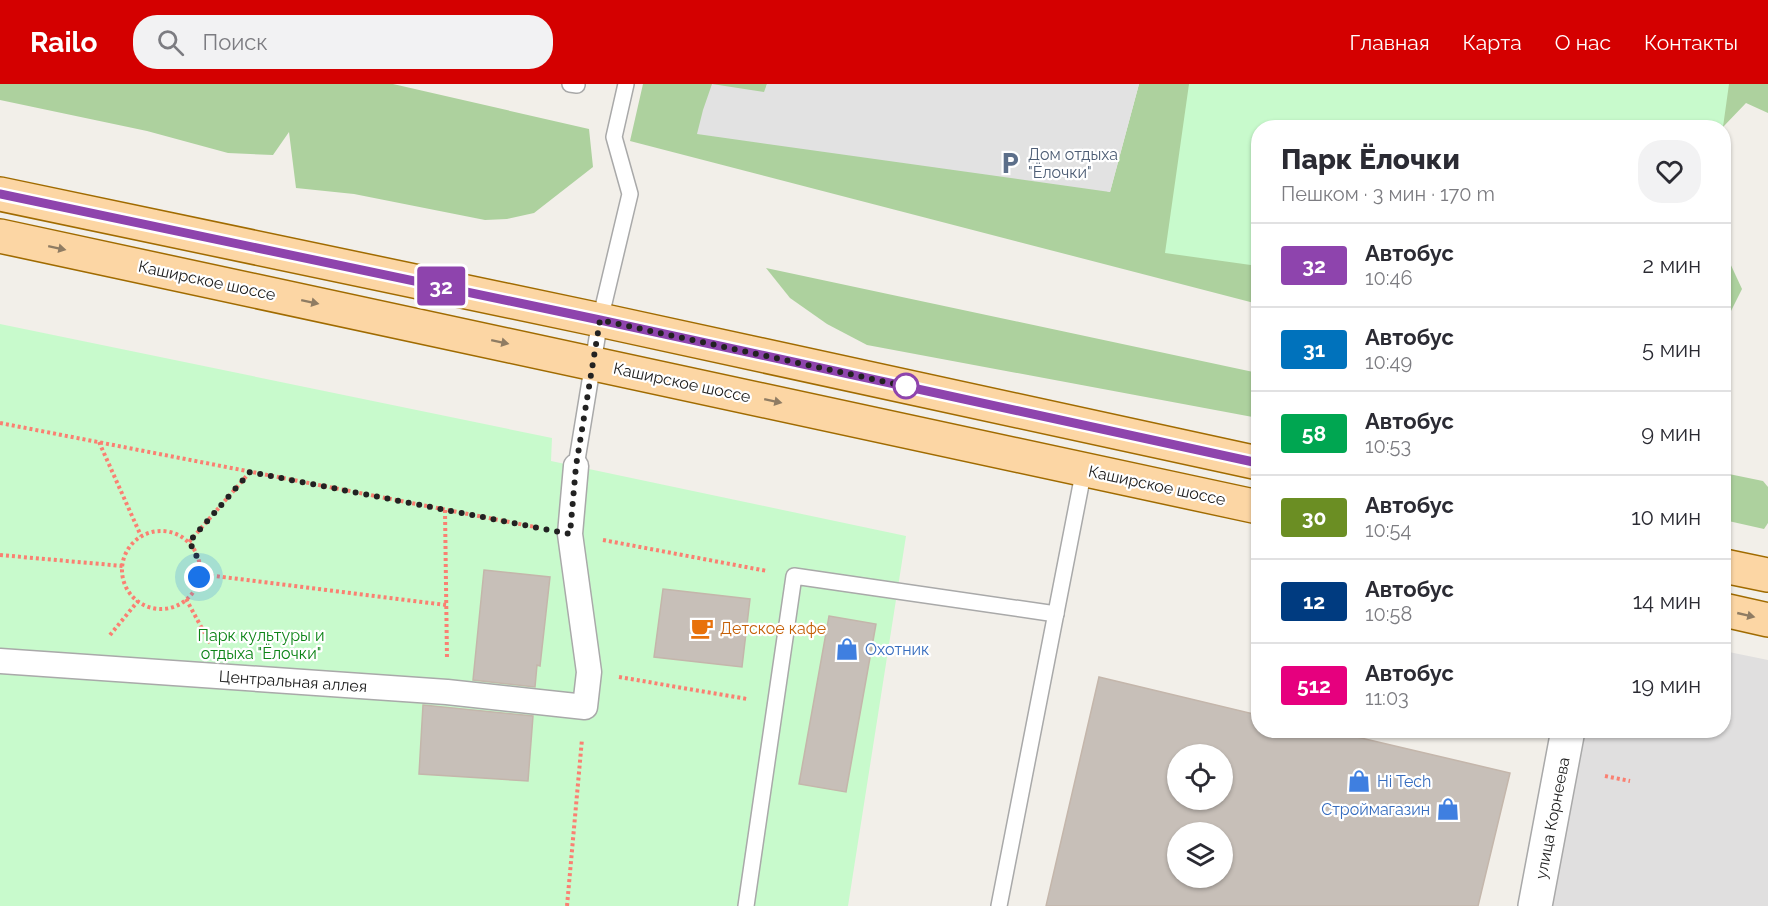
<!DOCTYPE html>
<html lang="ru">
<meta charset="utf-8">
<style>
body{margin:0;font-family:Raleway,sans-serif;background:#f2f2f3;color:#2b2b33;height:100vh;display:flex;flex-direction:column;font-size:22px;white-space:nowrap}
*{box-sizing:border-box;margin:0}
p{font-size:20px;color:#7c7c81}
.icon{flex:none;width:33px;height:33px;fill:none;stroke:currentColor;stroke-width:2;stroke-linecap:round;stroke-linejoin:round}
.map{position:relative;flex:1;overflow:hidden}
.details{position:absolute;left:1251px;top:36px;width:480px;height:618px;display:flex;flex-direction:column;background:#fff;border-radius:24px;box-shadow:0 2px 4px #0004}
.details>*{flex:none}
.badge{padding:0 12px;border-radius:4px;font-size:21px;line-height:39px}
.controls{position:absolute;left:1167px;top:660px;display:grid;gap:12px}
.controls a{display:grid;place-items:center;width:66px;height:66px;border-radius:50%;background:#fff;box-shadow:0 2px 4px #0004;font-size:30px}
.you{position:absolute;width:30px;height:30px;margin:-15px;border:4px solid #fff;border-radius:50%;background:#1a73e8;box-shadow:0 0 0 9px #1a73e833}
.map>.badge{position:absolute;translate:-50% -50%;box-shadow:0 0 0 3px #fff}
.round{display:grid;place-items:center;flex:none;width:63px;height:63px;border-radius:24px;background:#f2f2f3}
.headline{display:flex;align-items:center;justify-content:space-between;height:102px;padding:0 30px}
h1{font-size:28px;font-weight:800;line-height:45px}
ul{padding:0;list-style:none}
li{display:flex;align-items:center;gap:18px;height:84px;padding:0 30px;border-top:2px solid #e1e1e2}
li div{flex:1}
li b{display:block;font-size:22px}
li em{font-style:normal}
li .badge{min-width:66px;font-weight:700;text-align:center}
header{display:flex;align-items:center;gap:36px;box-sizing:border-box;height:84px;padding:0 30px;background:#d40000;color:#fff}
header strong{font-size:28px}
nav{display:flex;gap:33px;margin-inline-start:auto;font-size:21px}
.search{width:420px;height:54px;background:#f2f2f3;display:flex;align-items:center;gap:15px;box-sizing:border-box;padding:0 21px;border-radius:24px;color:#7c7c81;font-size:22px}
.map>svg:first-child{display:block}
.residential{fill:#e0dfdf}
.forest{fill:#add19e}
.park{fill:#c8facc}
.parking{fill:#e2e2e2}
.building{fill:#c7bfb8;stroke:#c4b6ab;stroke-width:1.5;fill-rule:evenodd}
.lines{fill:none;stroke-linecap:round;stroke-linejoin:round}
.service-casing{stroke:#a9a9a9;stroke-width:18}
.pedestrian-casing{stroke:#a9a9a9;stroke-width:27}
.tertiary-casing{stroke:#a9a9a9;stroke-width:36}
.primary-casing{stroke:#a06b00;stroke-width:36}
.path{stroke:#fa8072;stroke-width:4;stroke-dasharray:3 3;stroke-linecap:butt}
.service{stroke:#fff;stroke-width:15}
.pedestrian{stroke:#fff;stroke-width:24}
.tertiary{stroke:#fff;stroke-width:33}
.primary{stroke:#fcd6a4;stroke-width:33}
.oneway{fill:#8f7c63}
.line-casing{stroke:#fff;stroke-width:14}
.line{stroke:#8e44ad;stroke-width:9}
.walk{stroke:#222;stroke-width:6;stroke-dasharray:0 10.8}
.stop-dot{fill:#fff;stroke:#8e44ad;stroke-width:3}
.labels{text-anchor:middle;stroke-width:4.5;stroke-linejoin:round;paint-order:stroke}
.service-label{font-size:16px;fill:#4e5e75;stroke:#fff;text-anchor:start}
.street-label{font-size:16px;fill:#222;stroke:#fff}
.food-label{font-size:16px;fill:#c56008;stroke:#fff;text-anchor:start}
.park-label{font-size:16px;fill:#0c8416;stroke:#fff}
.shop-label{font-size:16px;fill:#366cbe;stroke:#fff;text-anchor:start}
</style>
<header>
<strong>Railo</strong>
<div class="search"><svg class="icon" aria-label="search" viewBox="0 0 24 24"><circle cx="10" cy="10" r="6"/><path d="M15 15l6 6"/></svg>Поиск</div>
<nav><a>Главная</a><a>Карта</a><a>О нас</a><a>Контакты</a></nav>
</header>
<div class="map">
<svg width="1768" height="822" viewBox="0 0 1768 822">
<rect width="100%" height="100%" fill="#f2efe9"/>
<path class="residential" d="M1724 567 1768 576V822H1549L1582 647 1724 646Z"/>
<g class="forest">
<path d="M0 0H393L589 45 593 83 534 129 507 135 485 136 354 110 296 104 289 48 273 71 228 69 147 47 0 16Z"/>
<path d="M643 0H767L765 8 1110 108 1139 0H1768V29L1746 19 1723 43 1258 44V220L630 57Z"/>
<path d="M1724 173 1729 177 1742 205 1724 241Z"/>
<path d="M766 184 1258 289V334L867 261 827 240 790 214Z"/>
<path d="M1724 389 1763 397 1768 403V439L1764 445 1724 436Z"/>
</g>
<g class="park">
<path d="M1189 0H1729L1723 43 1258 44V182L1165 169Z"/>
<path d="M0 240 552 354 551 377 906 452 848 822H0Z"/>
</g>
<path class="parking" d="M712 0 764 8 767 0H1139L1110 108 697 50 703 26Z"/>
<g class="building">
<path d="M484 486 550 493 540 582 537 581 535 603 473 596Z"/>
<path d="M663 505 750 515 742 583 654 573Z"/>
<path d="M829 532 876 540 846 708 799 700Z"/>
<path d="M1099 593 1258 631V646H1327L1510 689 1478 822H1046ZM1178 670H1222V716H1178ZM1178 748H1222V794H1178Z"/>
<path d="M423 621 533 632 528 697 419 690Z"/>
</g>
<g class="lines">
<g class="service-casing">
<g id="service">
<path d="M570 0 577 1"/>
<path d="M576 382 600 236 630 110 614 53 626 0"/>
<path d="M746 822 794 492 1056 530"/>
<path d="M999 822 1084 385"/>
</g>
</g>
<g class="pedestrian-casing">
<path id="pedestrian" d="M0 577 447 608 585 623 589 588 570 450 576 382"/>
</g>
<g class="tertiary-casing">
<path id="tertiary" d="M1535 822 1568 646"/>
</g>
<g class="primary-casing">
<g id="primary">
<path d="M0 110 600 236 1258 379"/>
<path d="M0 152 1258 423"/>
<path d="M1724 482 1768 491"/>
<path d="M1724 526 1768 536"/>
</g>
</g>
<g class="path">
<path d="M0 339 540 444"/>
<path d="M99 358 141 452"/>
<path d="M445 426 447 575"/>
<circle cx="161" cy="486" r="39"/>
<path d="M603 456 767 487"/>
<path d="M189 458 250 388"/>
<path d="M0 471 123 482"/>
<path d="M199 490 446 521"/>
<path d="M186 515 210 559"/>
<path d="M110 551 138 517"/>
<path d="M619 593 747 615"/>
<path d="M1605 692 1630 697"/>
<path d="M567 822 582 655"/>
</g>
<use href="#service" class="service"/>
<use href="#pedestrian" class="pedestrian"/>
<use href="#tertiary" class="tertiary"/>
<use href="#primary" class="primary"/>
</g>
<defs><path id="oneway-solid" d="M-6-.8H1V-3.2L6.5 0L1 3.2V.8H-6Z" transform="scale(1.5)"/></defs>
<g class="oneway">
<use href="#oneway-solid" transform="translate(57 164) rotate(12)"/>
<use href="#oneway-solid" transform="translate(310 218) rotate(12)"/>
<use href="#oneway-solid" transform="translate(500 258) rotate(12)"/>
<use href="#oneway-solid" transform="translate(773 317) rotate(12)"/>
<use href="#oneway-solid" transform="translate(1746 531) rotate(13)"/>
</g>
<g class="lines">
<g class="line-casing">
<path id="line" d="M0 110 600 236 1258 379"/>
</g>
<use href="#line" class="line"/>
<path class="walk" d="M199 493C200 479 197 470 189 458L250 388 570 450 576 382 600 236 914 304 906 302"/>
</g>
<defs>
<g id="parking-bare" transform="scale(1.8)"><path d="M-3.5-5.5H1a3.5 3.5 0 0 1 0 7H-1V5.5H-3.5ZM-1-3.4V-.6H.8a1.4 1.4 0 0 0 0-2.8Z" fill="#5c6f8a" stroke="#fff" stroke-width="2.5" paint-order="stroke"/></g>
<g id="cafe-bare" transform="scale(1.8)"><path d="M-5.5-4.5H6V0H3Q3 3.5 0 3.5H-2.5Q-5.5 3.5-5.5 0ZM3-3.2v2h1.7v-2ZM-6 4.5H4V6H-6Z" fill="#e8710a" stroke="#fff" stroke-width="2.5" paint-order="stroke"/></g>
<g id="shop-bare" transform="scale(1.8)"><path d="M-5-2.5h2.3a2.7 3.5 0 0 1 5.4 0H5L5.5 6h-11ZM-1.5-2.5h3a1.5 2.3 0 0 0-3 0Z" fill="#3f7fe0" stroke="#fff" stroke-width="2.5" paint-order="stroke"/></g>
</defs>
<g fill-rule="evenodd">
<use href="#parking-bare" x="1010" y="79"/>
<use href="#cafe-bare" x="702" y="544"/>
<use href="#shop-bare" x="847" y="565"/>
<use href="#shop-bare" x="1359" y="697"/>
<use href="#shop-bare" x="1448" y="725"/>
</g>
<circle class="stop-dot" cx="906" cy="302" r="12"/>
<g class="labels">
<g class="service-label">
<text x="1028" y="76">Дом отдыха<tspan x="1028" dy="18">"Ёлочки"</tspan></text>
</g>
<g class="street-label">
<text transform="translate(207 196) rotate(12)" y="6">Каширское шоссе</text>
<text transform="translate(682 298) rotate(12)" y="6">Каширское шоссе</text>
<text transform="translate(1157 401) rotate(12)" y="6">Каширское шоссе</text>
<text transform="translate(293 597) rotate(4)" y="6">Центральная аллея</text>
<text transform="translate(1552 734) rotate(-79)" y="6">улица Корнеева</text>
</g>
<g class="food-label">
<text x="720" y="550">Детское кафе</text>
</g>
<g class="park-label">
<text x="261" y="557">Парк культуры и<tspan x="261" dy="18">отдыха "Ёлочки"</tspan></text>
</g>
<g class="shop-label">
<text x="865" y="571">Охотник</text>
<text x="1377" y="703">Hi Tech</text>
<text x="1430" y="731" text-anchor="end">Строймагазин</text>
</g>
</g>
</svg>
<div class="controls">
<a><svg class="icon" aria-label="locate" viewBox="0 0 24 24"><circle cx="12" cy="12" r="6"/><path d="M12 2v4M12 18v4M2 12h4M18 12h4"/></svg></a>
<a><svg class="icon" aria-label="layers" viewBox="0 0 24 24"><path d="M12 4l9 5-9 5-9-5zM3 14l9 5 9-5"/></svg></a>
</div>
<div class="you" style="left:199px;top:493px"></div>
<b class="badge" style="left:441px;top:202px;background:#8e44ad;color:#fff">32</b>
<section class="details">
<div class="headline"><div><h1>Парк Ёлочки</h1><p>Пешком · 3 мин · 170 m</p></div><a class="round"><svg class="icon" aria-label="heart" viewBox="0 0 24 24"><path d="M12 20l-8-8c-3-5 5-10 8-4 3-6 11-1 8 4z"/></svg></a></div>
<ul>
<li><span class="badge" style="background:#8e44ad;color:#fff">32</span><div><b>Автобус</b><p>10:46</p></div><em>2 мин</em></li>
<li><span class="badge" style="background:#0072bc;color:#fff">31</span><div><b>Автобус</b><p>10:49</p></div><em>5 мин</em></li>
<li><span class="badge" style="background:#00a651;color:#fff">58</span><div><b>Автобус</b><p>10:53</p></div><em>9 мин</em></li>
<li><span class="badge" style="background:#6b8e23;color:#fff">30</span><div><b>Автобус</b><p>10:54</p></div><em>10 мин</em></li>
<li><span class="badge" style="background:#003b80;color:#fff">12</span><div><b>Автобус</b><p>10:58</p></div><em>14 мин</em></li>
<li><span class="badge" style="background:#e6007e;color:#fff">512</span><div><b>Автобус</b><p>11:03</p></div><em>19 мин</em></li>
</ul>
</section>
</div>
